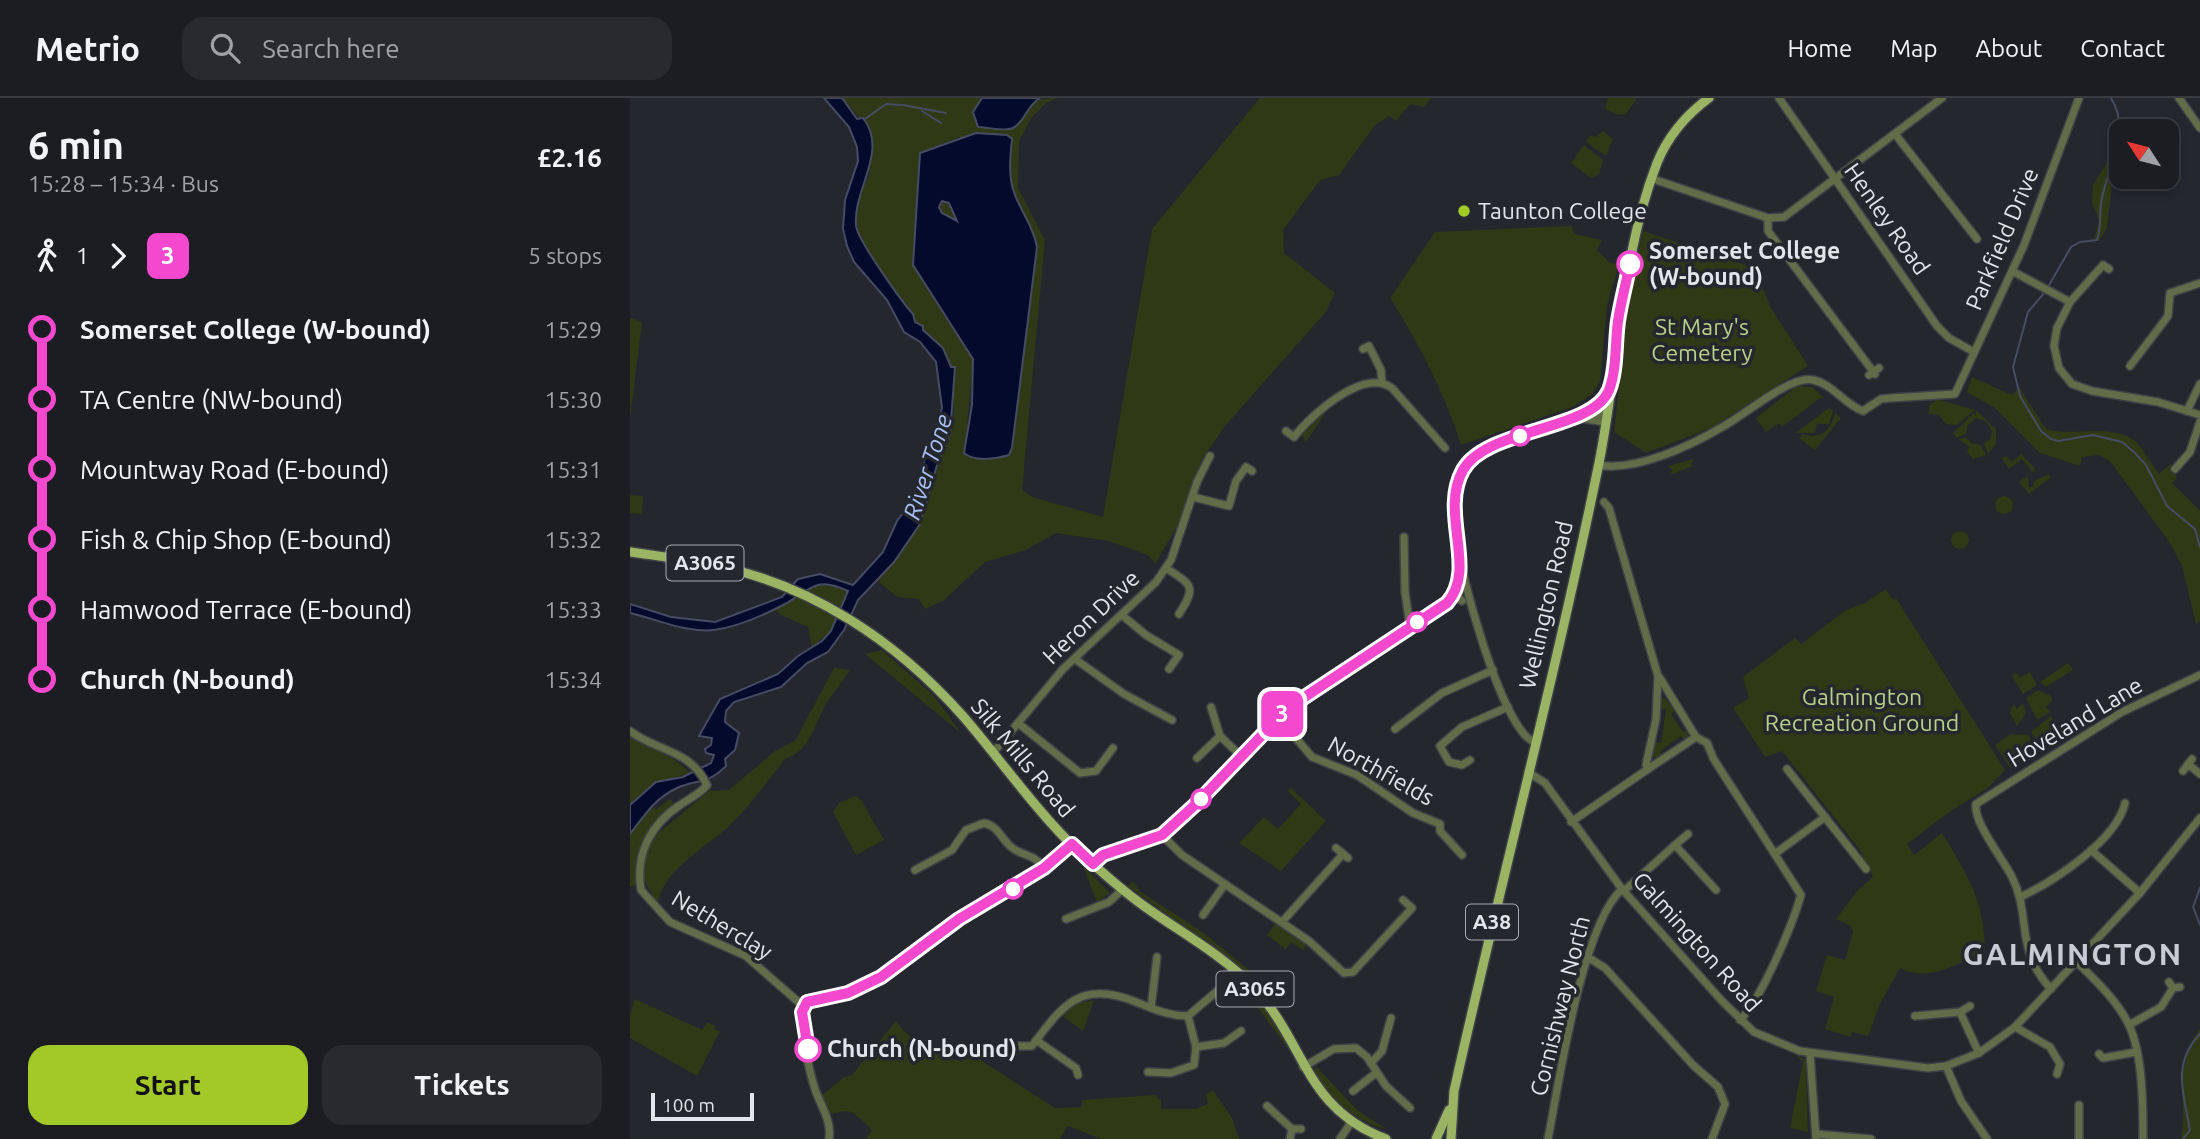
<!DOCTYPE html>
<meta charset="utf-8">
<style>
body{margin:0;font-family:Ubuntu,sans-serif;background:#282a2f;color:#f1f3f6;height:100vh;display:flex;flex-direction:column;font-size:26px;white-space:nowrap}
*{box-sizing:border-box;margin:0}
p{font-size:23px;color:#a0a2a5}
.icon{flex:none;width:38px;height:38px;fill:none;stroke:currentColor;stroke-width:2;stroke-linecap:round;stroke-linejoin:round}
.map{position:relative;flex:1;overflow:hidden}
.drawer{display:flex;flex-direction:column;background:#1b1d22;width:630px}
.drawer>*{flex:none}
.badge{padding:0 14px;border-radius:10px;font-size:24px;line-height:46px}
.needle{width:46px;rotate:306deg}
.tools{position:absolute;left:1479px;top:21px;display:grid;gap:14px}
.tools a{display:grid;place-items:center;width:70px;height:70px;border-radius:14px;background:#1b1d22;box-shadow:0 4px 10px #0003,0 0 0 2px #393b40;font-size:35px}
.scale{position:absolute;left:21px;bottom:18px;width:103px;box-sizing:border-box;padding-left:7px;border:4px solid #e3e5ea;border-top:0;font-size:19px;line-height:24px;white-space:nowrap;color:#e3e5ea;-webkit-text-stroke:5px #24272e;paint-order:stroke}
.map>.badge{position:absolute;translate:-50% -50%;box-shadow:0 0 0 4px #fff}
.legs{display:flex;align-items:center;gap:10px;height:77px;padding:0 28px;font-size:23px}
.legs p{margin-inline-start:auto}
.headline{display:flex;align-items:center;justify-content:space-between;height:119px;padding:0 28px}
h1{font-size:38px;font-weight:700;line-height:52px}
.button{display:flex;gap:14px;margin-top:auto;padding:14px 28px}
.button a{flex:1;height:80px;border-radius:21px;background:#a2c928;color:#111;font-size:28px;font-weight:700;line-height:80px;text-align:center}
.button a+a{background:#282a2f;color:#f1f3f6}
ul{padding:0 28px;list-style:none}
li{display:flex;align-items:center;gap:24px;height:70px;font-size:26px}
li i{display:grid;place-items:center;width:10px;height:100%;margin:0 9px;background:currentColor}
li i::after{content:'';width:18px;height:18px;margin:-9px;border:5px solid;border-radius:50%;background:#1b1d22}
li p{margin-inline-start:auto}
li:first-child i{background:linear-gradient(#0000 50%,currentColor 0)}
li:last-child i{background:linear-gradient(currentColor 50%,#0000 0)}
header{display:flex;align-items:center;gap:42px;box-sizing:border-box;height:98px;padding:0 35px;background:#1b1d22;border-bottom:2px solid #393b40}
header strong{font-size:33px}
nav{display:flex;gap:38px;margin-inline-start:auto;font-size:24px}
.search{width:490px;height:63px;background:#282a2f;display:flex;align-items:center;gap:18px;box-sizing:border-box;padding:0 24px;border-radius:21px;color:#a0a2a5;font-size:26px}
main{display:flex;flex:1;min-height:0}
.map>svg:first-child{display:block}
.green{fill:#2f3915;fill-rule:evenodd}
.water{fill:#030a2b;stroke:#464c64;stroke-width:2;fill-rule:evenodd}
.lines{fill:none;stroke-linecap:round;stroke-linejoin:round}
.stream{stroke:#464c64;stroke-width:2}
.minor-casing{stroke:#3f4248;stroke-width:10}
.major-casing{stroke:#3f4248;stroke-width:12}
.minor{stroke:#616d48;stroke-width:7}
.major{stroke:#9bb463;stroke-width:9}
.line-1-casing{stroke:#fff;stroke-width:16}
.line-1{stroke:#f448cf;stroke-width:10}
.poi-dot{fill:#a2c928;stroke:#24272e;stroke-width:2.5}
.stop-1-dot{fill:#fff;stroke:#f448cf;stroke-width:3.5}
.labels{text-anchor:middle;stroke-width:7;stroke-linejoin:round;paint-order:stroke}
.shield{fill:#24272e;stroke:#aaacb2;stroke-width:2}
.shield-label{font-size:21px;font-weight:bold;fill:#e3e5ea}
.poi-label{font-size:23px;fill:#e3e5ea;stroke:#24272e;text-anchor:start}
.street-label{font-size:23px;fill:#e3e5ea;stroke:#24272e}
.stop-label{font-size:23px;font-weight:bold;fill:#e3e5ea;stroke:#24272e;text-anchor:start}
.park-label{font-size:23px;fill:#b8d087;stroke:#24272e}
.water-label{font-size:24px;font-style:italic;fill:#a9c0f5;stroke:#24272e}
.district-label{font-size:30px;font-weight:bold;letter-spacing:2px;fill:#c7cbd4;stroke:#24272e}
</style>
<header>
<strong>Metrio</strong>
<div class="search"><svg class="icon" aria-label="search" viewBox="0 0 24 24"><circle cx="10" cy="10" r="6"/><path d="M15 15l6 6"/></svg>Search here</div>
<nav><a>Home</a><a>Map</a><a>About</a><a>Contact</a></nav>
</header>
<main>
<section class="drawer">
<div class="headline"><div><h1>6 min</h1><p>15:28 – 15:34 · Bus</p></div><b>£2.16</b></div>
<div class="legs"><svg class="icon" aria-label="walk" viewBox="0 0 24 24"><circle cx="13" cy="4" r="2"/><path d="M13 8l-2 6 4 7M11 14l-3 7M7 12l3-4h3l4 4"/></svg>1<svg class="icon" aria-label="forward" viewBox="0 0 24 24"><path d="M9 5l7 7-7 7"/></svg><b class="badge" style="background:#f448cf;color:#fff">3</b><p>5 stops</p></div>
<ul>
<li><i style="color:#f448cf"></i><b>Somerset College (W-bound)</b><p>15:29</p></li>
<li><i style="color:#f448cf"></i><span>TA Centre (NW-bound)</span><p>15:30</p></li>
<li><i style="color:#f448cf"></i><span>Mountway Road (E-bound)</span><p>15:31</p></li>
<li><i style="color:#f448cf"></i><span>Fish &amp; Chip Shop (E-bound)</span><p>15:32</p></li>
<li><i style="color:#f448cf"></i><span>Hamwood Terrace (E-bound)</span><p>15:33</p></li>
<li><i style="color:#f448cf"></i><b>Church (N-bound)</b><p>15:34</p></li>
</ul>
<div class="button"><a>Start</a><a>Tickets</a></div>
</section>
<div class="map">
<svg width="1570" height="1041" viewBox="0 0 1570 1041">
<rect width="100%" height="100%" fill="#24272e"/>
<g class="green">
<path d="M212 0H352L345 13 348 29C357 29 375 34 383 30 403 20 386 0 427 0L416 5 402 19 389 43 388 90 415 142 392 392 402 399 473 419 522 131 630 0H801L794 9 780 6 766 23 759 18 745 27 709 77 690 82 653 132 654 155 705 195 695 215 595 328 572 361 548 427 525 466 518 457 479 443 426 435 396 452 355 464 313 503 295 511 289 501 267 499 248 483 290 427 324 316 322 281 326 278 313 250 293 232V228L285 224 283 216C272 204 226 140 226 126 225 111 231 93 238 80 240 76 239 69 240 64 244 39 231 19 212 0ZM329 39 382 41C380 59 378 80 385 97 392 115 404 130 407 149L382 350 336 342 343 261 290 55Z"/>
<path d="M978 0H1006V2L995 17 985 16 975 10Z"/>
<path d="M973 33 983 41 976 58 956 44 961 37 965 39Z"/>
<path d="M1483 41H1491V73L1482 86 1477 130 1469 143 1464 141 1469 123 1462 104 1463 87 1480 60Z"/>
<path d="M954 47 973 62 969 76 961 80 941 65Z"/>
<path d="M312 103 319 105 327 123 320 122 310 113Z"/>
<path d="M942 128 944 136 972 142 967 152 980 165 989 166 977 207 970 284 962 296 942 309 831 347C818 302 786 240 760 200L805 134Z"/>
<path d="M1013 133 1124 170 1141 210 1178 268 1081 330 1016 355 984 334 997 214Z"/>
<path d="M0 220 12 224 0 320Z"/>
<path d="M1342 279 1382 297 1389 289 1416 331C1442 339 1479 326 1502 341 1513 348 1521 366 1529 376L1540 366 1547 380 1542 385 1570 413V523L1566 526 1552 468 1540 445 1480 363 1468 357 1452 359 1450 368 1410 355 1365 310 1337 294Z"/>
<path d="M1167 288 1182 289 1194 300H1190L1152 329 1149 325 1136 334 1126 320Z"/>
<path d="M1307 301 1345 312 1327 327 1316 326 1309 317 1299 316V308Z"/>
<path d="M1199 310 1203 313 1199 326H1187L1185 335H1165Z"/>
<path d="M694 312 695 316 676 344 671 335Z"/>
<path d="M1346 312 1366 331V346L1358 356 1354 346 1360 341 1362 333 1357 324 1346 320 1338 327 1336 336 1326 340 1323 335 1344 315 1346 318Z"/>
<path d="M1205 315 1211 320 1185 352 1169 340 1173 336C1191 342 1201 332 1205 315Z"/>
<path d="M1336 339 1341 345 1351 347 1356 357 1343 361 1337 354 1339 349 1328 341Z"/>
<path d="M1391 356 1405 370V372L1394 381 1398 379 1399 389H1403L1404 383 1419 376 1421 379 1399 396 1389 384 1402 374 1392 361 1379 371 1372 360 1376 358 1382 364Z"/>
<path d="M1063 361 1061 367H1065L1041 377 1042 372 1038 368Z"/>
<path d="M0 397 13 398 12 416 0 415Z"/>
<circle cx="1374" cy="407" r="9"/>
<circle cx="1330" cy="442" r="9"/>
<path d="M199 486 218 493V497L201 533 182 549 178 529 149 516 145 509C165 502 176 485 199 486Z"/>
<path d="M1256 491 1263 502 1266 500 1375 672 1358 690 1322 712 1277 746 1284 757 1312 735C1337 776 1354 802 1355 851 1330 866 1298 885 1270 870L1250 906 1238 938 1222 934 1221 939 1195 931 1204 899 1186 893 1197 857 1215 862 1223 833 1221 828 1206 821 1227 793 1243 779 1230 752 1152 653 1135 659 1103 610 1119 600 1113 579 1165 540 1171 546 1216 512 1235 505Z"/>
<path d="M252 552 304 598 331 635 235 556Z"/>
<path d="M1438 565 1443 572 1416 589 1410 584Z"/>
<path d="M204 570 220 572C212 585 201 597 194 609 184 630 179 653 155 661 135 686 115 715 91 735 68 754 32 775 28 806L16 786 12 769 17 750 26 737 79 693 99 692 145 653 165 643Z"/>
<path d="M1400 574 1407 587 1393 596 1382 578 1387 575 1390 580Z"/>
<path d="M1408 592 1421 598 1422 603 1416 609 1421 614 1407 622 1396 600Z"/>
<path d="M1035 600 1045 613 1041 616 1053 634 1057 632 1058 639 1055 643 1051 638 1030 653 1032 658 1027 662 1022 656 1026 644 1031 645 1036 611H1031V601Z"/>
<path d="M1393 605 1396 615 1387 628 1380 615 1383 606 1387 611Z"/>
<path d="M1421 618 1429 632 1421 642 1410 648 1401 634Z"/>
<path d="M1380 636 1398 637 1407 650 1381 671 1365 647Z"/>
<path d="M0 638 42 660 61 675 26 684 0 707Z"/>
<path d="M661 690 696 723 651 773 609 745 634 719 648 731 671 706 658 693Z"/>
<path d="M225 698 231 702 254 742 226 757 203 714 209 705Z"/>
<path d="M40 701 45 708C19 730 1 752 6 787L0 789V736L21 708 26 712Z"/>
<path d="M453 768 480 795 467 805Z"/>
<path d="M502 783 511 794 571 833 640 889 654 896 642 905 610 870 498 788Z"/>
<path d="M647 823 678 845 673 852 661 844 656 852 637 837Z"/>
<path d="M609 884C630 890 651 936 661 955Z"/>
<path d="M5 901 72 932 77 924 85 928 84 931 90 933 67 978 0 940V917Z"/>
<path d="M464 902 453 933 431 917 448 905Z"/>
<path d="M266 923C282 946 306 956 331 964L338 954 425 1010 452 1009V1002L526 997 527 1001 531 1002V1011H565L578 1006 576 997 583 992 602 1020 609 1041H471L438 1028 430 1041H236L242 1032C225 1016 223 1008 200 1017L191 998 213 980 222 977Z"/>
<path d="M1570 931V1041H1551C1560 995 1537 974 1570 931Z"/>
<path d="M1165 956 1176 962 1178 1034 1160 1030 1173 964Z"/>
<path d="M686 968 727 1012 755 1030C738 1031 676 987 686 968Z"/>
</g>
<g class="water">
<path d="M194 0H212L227 21 233 20C259 53 223 91 226 127 226 140 272 204 283 216L285 224 293 228V232L313 250 321 269H325L320 336 307 367 290 426 264 464 228 502 214 532 198 554 177 565 151 589 104 604 96 613 95 624 109 635 105 652 95 661 96 668C76 688 68 680 47 690 25 700 14 718 0 736V707L26 684 53 679 81 665 84 657 76 655 75 651 81 647 82 640 69 638 90 601 148 576 168 558 192 543 201 533 218 493C185 477 181 492 155 506 134 517 109 529 84 532 55 535 27 521 0 515V506L41 519 85 524 152 499 168 481 190 476 223 487 253 454 267 423 280 406 312 310 306 264 290 244 274 234 257 202 224 164 217 148 213 131 215 102 228 63 227 49 219 29Z"/>
<path d="M352 0H410C397 7 395 24 383 30 375 34 357 29 348 29L343 14Z"/>
<path d="M346 35 377 37 382 41C380 59 378 80 385 97 392 115 404 130 407 149L382 350 379 357C366 361 344 364 334 355L342 307 343 261 283 167 290 55ZM312 103 319 105 327 123 312 115 309 109Z"/>
</g>
<g class="lines">
<g class="stream">
<path d="M273 7 316 15"/>
<path d="M292 13 311 25"/>
<path d="M235 21 256 6 271 7"/>
<path d="M1418 189 1441 149 1450 144 1467 142C1472 126 1469 119 1471 105 1476 69 1503 36 1481 0"/>
<path d="M1415 194 1398 214 1383 269 1390 298 1411 333 1421 341 1428 343 1463 337 1492 344 1504 354 1516 367 1537 408 1565 431 1570 449"/>
<path d="M1570 790 1563 809 1570 827"/>
<path d="M1553 1041 1560 1032C1554 997 1541 966 1570 936"/>
</g>
<g class="minor-casing">
<g id="minor">
<path d="M1149 0 1307 228 1319 240 1344 254"/>
<path d="M1549 0 1570 30"/>
<path d="M1265 36 1347 141"/>
<path d="M1023 81 1138 120V133L1245 276"/>
<path d="M1138 120 1154 119 1312 0"/>
<path d="M1382 173 1440 204 1427 230 1424 248 1429 270 1442 286 1462 293 1528 304 1570 317"/>
<path d="M1440 204 1473 167 1479 171"/>
<path d="M733 251 739 248 751 272 752 285"/>
<path d="M1500 268 1538 218 1540 195 1570 185"/>
<path d="M1239 277 1249 270"/>
<path d="M1557 313 1570 286"/>
<path d="M955 314 976 317"/>
<path d="M943 319 975 324"/>
<path d="M656 333 664 339C681 317 734 269 762 290L815 350"/>
<path d="M968 367C1006 374 1062 347 1094 328 1115 317 1160 277 1183 282 1203 286 1215 307 1233 313L1251 301 1261 300 1325 296 1394 147 1449 0"/>
<path d="M1545 371 1560 354 1570 324"/>
<path d="M563 399 599 408 606 383 616 369 622 373"/>
<path d="M974 404 979 410 1028 578 1026 621 1016 667 1018 671 1066 639 1077 645 1082 657"/>
<path d="M774 439 775 494 780 528"/>
<path d="M536 470C562 487 567 488 549 516"/>
<path d="M493 518 516 537 549 557 539 571"/>
<path d="M445 561 494 596 542 622"/>
<path d="M1030 580 1066 639"/>
<path d="M581 609 590 638 611 658"/>
<path d="M648 619 682 659 727 677 783 715 810 726V733L832 757"/>
<path d="M388 625 450 675 466 673 483 650"/>
<path d="M765 631 812 595 863 572"/>
<path d="M0 633C28 654 60 651 77 687 70 696 60 700 50 707 20 727 5 757 11 792L40 824 116 858 173 908"/>
<path d="M905 644C872 635 827 465 824 429 823 408 824 381 839 363 843 358 850 355 856 352 896 331 949 328 979 292"/>
<path d="M363 655 433 571 526 484 541 462 567 384 580 358"/>
<path d="M567 660 590 638"/>
<path d="M1083 660 1171 797C1162 828 1132 900 1110 922"/>
<path d="M840 662 832 667 819 664 810 648 832 629 878 609"/>
<path d="M1558 666 1570 676"/>
<path d="M1157 671 1236 771"/>
<path d="M1553 673 1562 661"/>
<path d="M898 674 915 685 992 791 1092 903 1124 934 1170 953 1298 970 1316 968 1349 955 1385 929 1510 795 1570 720"/>
<path d="M941 724 1018 671"/>
<path d="M532 737 552 757 679 843 714 875 723 874 782 810 773 802"/>
<path d="M1045 747 1058 736"/>
<path d="M706 750 718 760"/>
<path d="M1461 752 1510 795"/>
<path d="M1146 755 1195 719"/>
<path d="M463 766 473 757 532 737 566 706 658 609 812 509 824 496 832 503"/>
<path d="M285 772 322 752 336 732 354 725C368 728 370 739 380 748 392 759 402 754 414 770"/>
<path d="M994 793 1045 747 1086 792"/>
<path d="M1390 799C1423 784 1487 742 1495 705"/>
<path d="M573 817 595 786"/>
<path d="M436 821 479 804 493 791"/>
<path d="M652 824 713 756"/>
<path d="M959 860 975 870 1063 967 1088 989 1095 1006 1082 1041"/>
<path d="M1446 863C1465 882 1487 902 1499 927 1513 957 1513 1008 1513 1041"/>
<path d="M1539 884 1543 890 1550 889"/>
<path d="M1421 891C1384 851 1402 819 1382 779 1373 761 1343 724 1346 706L1492 614 1570 577"/>
<path d="M173 908C183 896 221 895 238 886 271 869 298 840 330 821 368 797 409 779 441 746"/>
<path d="M173 908C168 925 180 977 186 994 192 1010 202 1024 199 1041"/>
<path d="M521 910 527 859"/>
<path d="M1330 914 1349 955"/>
<path d="M1285 918 1330 914 1340 908"/>
<path d="M1499 927 1531 909 1543 890"/>
<path d="M1385 929 1420 949 1430 966 1427 976"/>
<path d="M406 942 446 970 448 977"/>
<path d="M377 948H402C432 908 450 881 506 904 524 911 538 918 558 918L608 875"/>
<path d="M566 949 594 945 611 933"/>
<path d="M1180 955 1186 1041"/>
<path d="M1469 956 1473 960 1506 954"/>
<path d="M741 965 752 953 761 920"/>
<path d="M1316 968 1331 1003 1357 1041"/>
<path d="M673 969 704 951 726 950 737 959 756 988 780 1010"/>
<path d="M518 974 541 975 564 967 566 949 558 918"/>
<path d="M723 993 746 975"/>
<path d="M1449 1007V1041"/>
<path d="M637 1008 662 1031"/>
<path d="M1186 1036 1241 1041"/>
<path d="M660 1041 662 1031H671"/>
<path d="M710 1041 722 1023"/>
<path d="M918 1041C929 984 952 827 992 791"/>
</g>
</g>
<g class="major-casing">
<g id="major">
<path d="M0 454C28 458 56 461 84 467 182 487 266 543 332 617 371 662 406 713 449 754 470 772 491 792 514 808 550 834 593 857 624 890 676 945 674 1010 756 1041"/>
<path d="M806 1041 819 1012"/>
<path d="M821 1041 824 993C871 783 926 575 969 365 989 265 990 161 1027 65 1038 38 1056 17 1079 0"/>
</g>
</g>
<use href="#minor" class="minor"/>
<use href="#major" class="major"/>
</g>
<g class="lines">
<g class="line-1-casing">
<path id="line-1" d="M178 951 172 914 177 904 218 895 251 879 329 821 414 770 442 746 463 766 473 757 532 737 566 706 658 610 817 505C848 471 809 415 833 372 856 330 963 333 979 292 987 272 985 244 988 223 991 204 996 185 1000 166"/>
</g>
<use href="#line-1" class="line-1"/>
</g>
<circle class="poi-dot" cx="834" cy="113" r="7"/>
<g class="stop-1-dot">
<circle cx="1000" cy="166" r="12"/>
<circle cx="890" cy="338" r="9"/>
<circle cx="787" cy="524" r="9"/>
<circle cx="571" cy="701" r="9"/>
<circle cx="383" cy="791" r="9"/>
<circle cx="178" cy="951" r="12"/>
</g>
<g class="labels">
<g class="shield">
<rect x="36.5" y="447.5" width="77" height="35" rx="5"/>
<rect x="836" y="806.5" width="52" height="35" rx="5"/>
<rect x="586.5" y="873.5" width="77" height="35" rx="5"/>
</g>
<g class="shield-label">
<text x="75" y="472">A3065</text>
<text x="862" y="831">A38</text>
<text x="625" y="898">A3065</text>
</g>
<g class="poi-label">
<text x="848" y="121">Taunton College</text>
</g>
<g class="street-label">
<text transform="translate(1257 121) rotate(55)" y="8">Henley Road</text>
<text transform="translate(1372 141) rotate(-67)" y="8">Parkfield Drive</text>
<text transform="translate(916 507) rotate(-77)" y="8">Wellington Road</text>
<text transform="translate(461 519) rotate(-44)" y="8">Heron Drive</text>
<text transform="translate(1445 624) rotate(-31)" y="8">Hoveland Lane</text>
<text transform="translate(393 660) rotate(50)" y="8">Silk Mills Road</text>
<text transform="translate(751 673) rotate(29)" y="8">Northfields</text>
<text transform="translate(92 827) rotate(31)" y="8">Netherclay</text>
<text transform="translate(1067 844) rotate(48)" y="8">Galmington Road</text>
<text transform="translate(930 908) rotate(-76)" y="8">Cornishway North</text>
</g>
<g class="stop-label">
<text x="1019" y="161">Somerset College<tspan x="1019" dy="26">(W-bound)</tspan></text>
<text x="197" y="959">Church (N-bound)</text>
</g>
<g class="park-label">
<text x="1072" y="237">St Mary's<tspan x="1072" dy="26">Cemetery</tspan></text>
<text x="1232" y="607">Galmington<tspan x="1232" dy="26">Recreation Ground</tspan></text>
</g>
<g class="water-label">
<text transform="translate(298 369) rotate(-72)" y="8">River Tone</text>
</g>
<g class="district-label">
<text x="1443" y="867">GALMINGTON</text>
</g>
</g>
</svg>
<div class="tools">
<a><svg class="needle" viewBox="-14 -14 28 28"><path d="M0-13l5 13h-10z" fill="#e53935"/><path d="M0 13l5-13h-10z" fill="#a0a2a5"/></svg></a>
</div>
<div class="scale">100 m</div>
<b class="badge" style="left:652px;top:616px;background:#f448cf;color:#fff">3</b>
</div>
</main>
